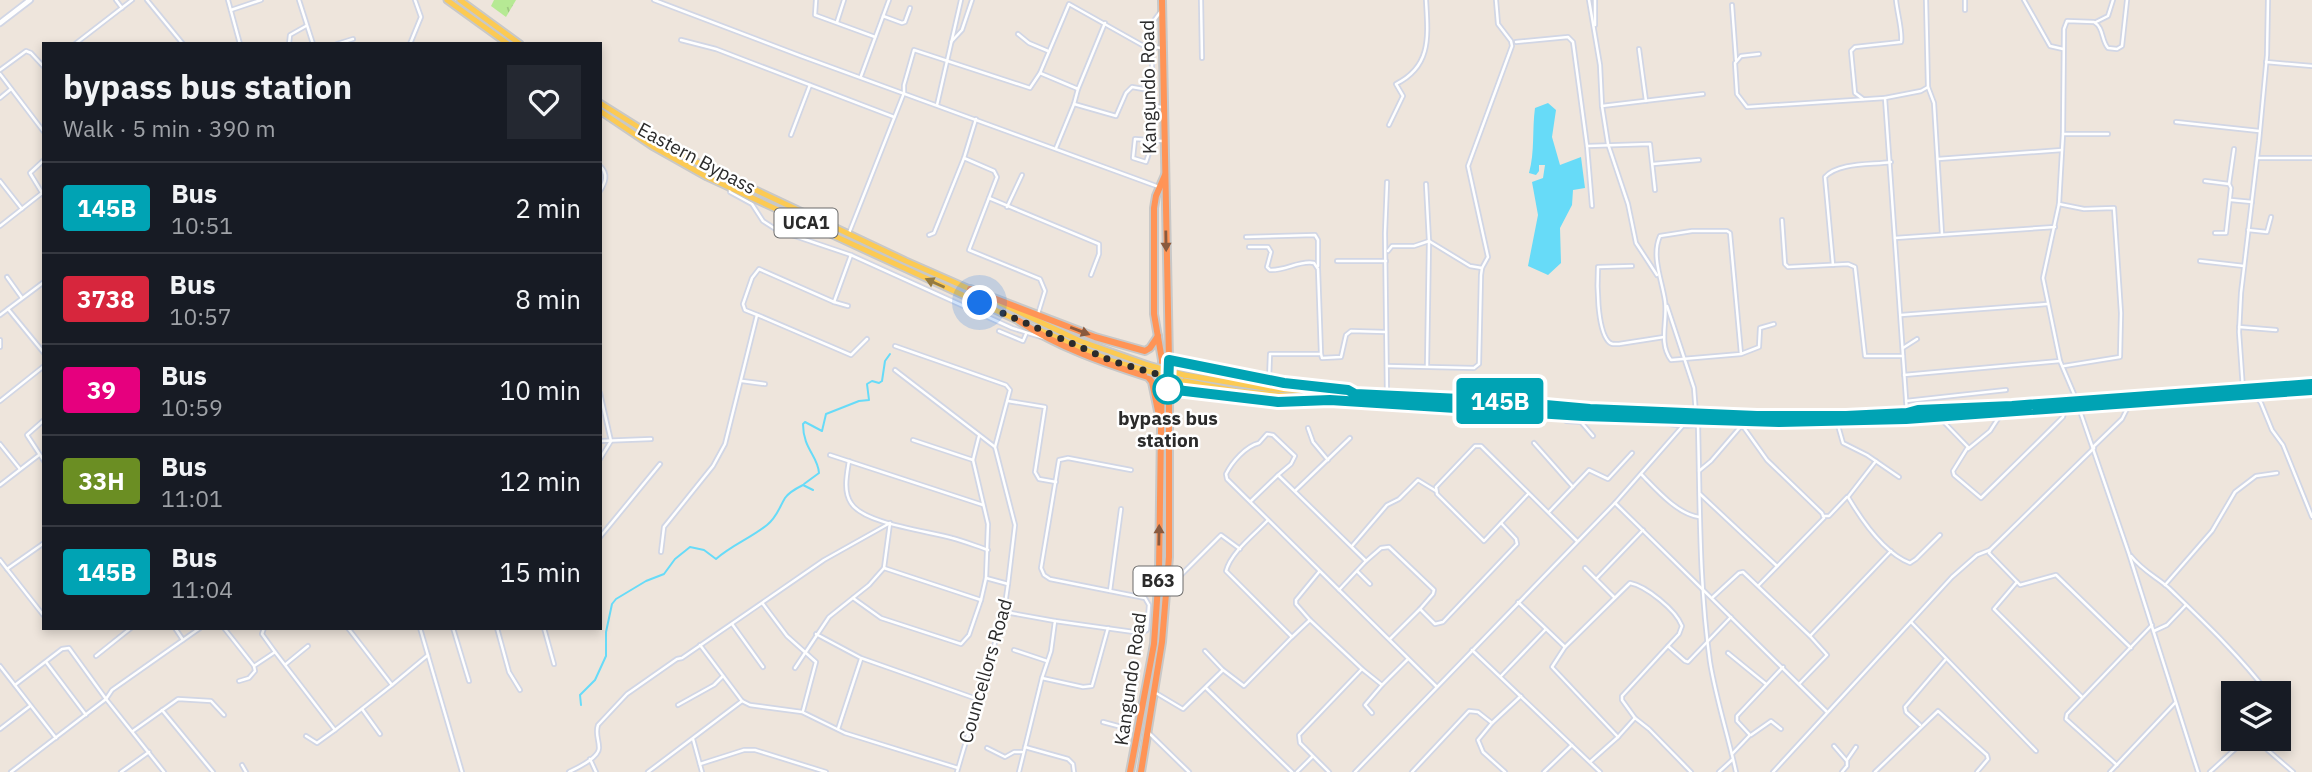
<!DOCTYPE html>
<meta charset="utf-8">
<style>
body{margin:0;font-family:"IBM Plex Sans",sans-serif;background:#242831;color:#f1f3f6;height:100vh;display:flex;flex-direction:column;font-size:26px;white-space:nowrap}
*{box-sizing:border-box;margin:0}
p{font-size:23px;color:#9ea1a6}
.icon{flex:none;width:38px;height:38px;fill:none;stroke:currentColor;stroke-width:2;stroke-linecap:round;stroke-linejoin:round}
.map{position:relative;flex:1;overflow:hidden}
.side{position:absolute;left:42px;top:42px;width:560px;height:588px;display:flex;flex-direction:column;background:#171b24;border-radius:0px;box-shadow:0 4px 10px #0003}
.side>*{flex:none}
.badge{padding:0 14px;border-radius:5px;font-size:24px;line-height:46px}
.controls{position:absolute;left:2221px;top:681px;display:grid;gap:14px}
.controls a{display:grid;place-items:center;width:70px;height:70px;border-radius:0px;background:#171b24;box-shadow:0 4px 10px #0003;font-size:35px}
.you{position:absolute;width:35px;height:35px;margin:-18px;border:5px solid #fff;border-radius:50%;background:#1a73e8;box-shadow:0 0 0 10px #1a73e833}
.map>.badge{position:absolute;translate:-50% -50%;box-shadow:0 0 0 4px #fff}
.round{display:grid;place-items:center;flex:none;width:74px;height:74px;border-radius:0px;background:#242831}
.summary{display:flex;align-items:center;justify-content:space-between;height:119px;padding:0 21px}
h1{font-size:33px;font-weight:700;line-height:52px}
ul{padding:0;list-style:none}
li{display:flex;align-items:center;gap:21px;height:91px;padding:0 21px;border-top:2px solid #363941}
li div{flex:1}
li b{display:block;font-size:26px}
li em{font-style:normal}
li .badge{min-width:77px;font-weight:700;text-align:center}
.map>svg:first-child{display:block}
.grass{fill:url(#grass-tufts)}
.water{fill:#67dbf8}
.lines{fill:none;stroke-linecap:round;stroke-linejoin:round}
.stream{stroke:#67dbf8;stroke-width:2}
.street-casing{stroke:#d1d6e5;stroke-width:6}
.secondary-casing{stroke:#d1d6e5;stroke-width:8}
.primary-casing{stroke:#c8c8c8;stroke-width:9}
.highway-casing{stroke:#c8c8c8;stroke-width:10}
.street{stroke:#fff;stroke-width:2.5}
.secondary{stroke:#fff;stroke-width:4.5}
.primary{stroke:#fcca53;stroke-width:5}
.highway{stroke:#ff9456;stroke-width:6}
.primary-bridge-casing{stroke:#c8c8c8;stroke-width:9;stroke-linecap:butt}
.primary-bridge{stroke:#fcca53;stroke-width:5}
.oneway{fill:#8a5a3e}
.oneway2{fill:#947a3f}
.line-casing{stroke:#fff;stroke-width:16}
.line{stroke:#00a3b4;stroke-width:10}
.walk{stroke:#2b2b2b;stroke-width:7;stroke-dasharray:0 12.6}
.stop-dot{fill:#fff;stroke:#00a3b4;stroke-width:3.5}
.labels{text-anchor:middle;stroke-width:5;stroke-linejoin:round;paint-order:stroke}
.shield{fill:#fff;stroke:#6b6b6b;stroke-width:2}
.shield-label{font-size:18px;font-weight:bold;fill:#2b2b2b}
.street-label{font-size:19px;fill:#2b2b2b;stroke:#fff}
.stop-label{font-size:19px;font-weight:bold;fill:#2b2b2b;stroke:#fff}
</style>
<div class="map">
<svg width="2312" height="772" viewBox="0 0 2312 772">
<defs>
<pattern id="grass-tufts" width="24" height="20" patternUnits="userSpaceOnUse" patternTransform="scale(1.75)"><rect width="24" height="20" fill="#b6e994"/><path d="M3 7l-1-3M5 7V3M7 7l1-3M15 17l-1-3M17 17v-4M19 17l1-3" fill="none" stroke="#9dc880"/></pattern>
</defs>
<rect width="100%" height="100%" fill="#eee5dc"/>
<path class="grass" d="M494 0H516L506 17 491 6Z"/>
<path class="water" d="M1548 103 1556 110 1552 137 1560 165 1581 157 1585 188 1573 190 1572 205 1560 228 1561 263 1548 275 1528 266 1538 215 1532 182 1543 178 1545 165H1539V171L1536 175 1529 173C1535 152 1532 129 1535 108Z"/>
<g class="lines">
<g class="stream">
<path d="M804 484 819 473C818 456 803 449 803 424L805 422 822 431 826 414 859 401 869 400 867 384 872 381 879 383 882 381 885 361 890 354"/>
<path d="M581 705 580 695 595 680 606 656V632L612 604 616 599 646 581 664 574 675 559 690 547 704 550 716 559C732 545 751 538 767 525 777 517 779 508 785 498 789 492 797 488 803 485L813 490"/>
</g>
<g class="street-casing">
<g id="street">
<path d="M116 0 122 8"/>
<path d="M147 0 183 44"/>
<path d="M228 0 240 44"/>
<path d="M299 0 313 44"/>
<path d="M654 0 801 56 1159 187"/>
<path d="M816 0 815 15 875 37"/>
<path d="M1201 0 1202 58"/>
<path d="M1589 0 1600 65 1602 106 1608 144 1628 204 1636 243 1657 275"/>
<path d="M1595 0V25"/>
<path d="M1965 0V10"/>
<path d="M2024 0 2050 46 2063 49"/>
<path d="M1732 5 1736 60"/>
<path d="M231 10 261 0"/>
<path d="M1161 11 1153 22 1152 67 1148 97 1151 105 1161 107"/>
<path d="M883 16 902 23 905 22 910 8"/>
<path d="M837 22 844 0"/>
<path d="M2096 22 2108 16 2113 0"/>
<path d="M1018 34 1029 43 1048 51"/>
<path d="M681 40 716 49 894 117"/>
<path d="M951 42 962 30 972 0"/>
<path d="M1516 42 1568 37 1573 42 1587 146"/>
<path d="M75 44 132 0"/>
<path d="M289 44 290 35 306 26"/>
<path d="M337 44 353 39"/>
<path d="M410 44 421 17 415 0"/>
<path d="M1639 49 1646 101"/>
<path d="M1759 54 1741 56 1735 63 1737 94 1747 107 1885 98"/>
<path d="M2266 62 2312 66"/>
<path d="M0 70 26 51 31 53 44 67"/>
<path d="M1040 73 1078 89 1105 23"/>
<path d="M0 74 44 132"/>
<path d="M861 76 889 0"/>
<path d="M1928 87 1934 103 1942 234"/>
<path d="M0 98 11 89"/>
<path d="M1863 99 1855 93 1851 51 1855 47 1901 42C1903 33 1897 12 1896 0"/>
<path d="M1074 104 1116 116 1126 93 1132 87 1149 90"/>
<path d="M937 105 961 0"/>
<path d="M1151 105C1148 124 1154 144 1146 162L1133 158 1135 139 1162 141"/>
<path d="M1602 106 1703 94"/>
<path d="M976 119 964 158 994 171 997 177 969 250 1040 279 1045 291 1038 314"/>
<path d="M2176 122 2259 131"/>
<path d="M1389 125 1403 96 1396 84C1432 66 1428 36 1426 0"/>
<path d="M2063 134H2108"/>
<path d="M791 135 810 85"/>
<path d="M1056 148 1074 104 1078 89"/>
<path d="M2257 158H2312"/>
<path d="M1938 159 2062 150"/>
<path d="M44 160 30 173 44 196"/>
<path d="M1653 164 1699 160"/>
<path d="M600 166C609 174 605 183 600 191"/>
<path d="M0 181 22 209"/>
<path d="M2205 181 2229 184 2231 188 2226 233H2215"/>
<path d="M1387 182 1385 233 1387 396"/>
<path d="M1426 184 1429 241 1427 366"/>
<path d="M2229 184 2234 149"/>
<path d="M730 189V192L752 204 763 221 777 230 851 255 1012 328 1044 338"/>
<path d="M989 198 1099 244V254L1091 275"/>
<path d="M2231 200 2252 202"/>
<path d="M2059 204 2084 209 2114 208 2121 313 2120 357 2064 366"/>
<path d="M1592 206 1587 146 1650 144 1655 190"/>
<path d="M1007 207 1022 175"/>
<path d="M1782 220 1785 264 1788 267 1848 264 1855 267 1865 356H1903"/>
<path d="M0 226 42 193"/>
<path d="M2248 230 2267 232 2271 217"/>
<path d="M849 233 904 93V85L914 50 1030 88 1040 73 1069 4 1142 45 1161 48"/>
<path d="M929 235 934 233 964 158"/>
<path d="M1246 237 1315 235 1318 240V266"/>
<path d="M1895 238 2055 227"/>
<path d="M1249 247H1268L1271 252 1267 267 1270 270C1285 271 1300 260 1314 263L1318 269 1321 354H1270L1269 380"/>
<path d="M1388 251 1392 246H1414L1429 241 1470 266 1482 268"/>
<path d="M851 255 834 302 759 269 752 278 743 304 745 310 760 316 851 355 867 339"/>
<path d="M1337 261H1386"/>
<path d="M2200 261 2244 266"/>
<path d="M1833 265 1825 177C1839 162 1872 165 1891 162"/>
<path d="M1632 266 1598 267C1597 284 1597 328 1608 341 1611 345 1614 344 1619 344L1664 337"/>
<path d="M7 277 22 298"/>
<path d="M834 302 848 306"/>
<path d="M1667 306 1694 388 1696 414"/>
<path d="M8 309 44 353"/>
<path d="M0 315 44 282"/>
<path d="M1901 315 2047 304"/>
<path d="M2239 327 2276 330"/>
<path d="M999 331 1023 341 1026 334"/>
<path d="M0 340V347"/>
<path d="M895 346 1006 385 1010 390 995 447 1015 525 1008 584 1004 612 957 772"/>
<path d="M1903 348 1917 339"/>
<path d="M1321 354 1322 358 1341 357 1346 335 1351 331 1386 332"/>
<path d="M1741 354 1730 233 1727 231H1692L1660 236C1651 256 1662 280 1665 301 1668 320 1658 343 1671 360L1741 354 1759 347 1760 328 1774 324"/>
<path d="M1387 366 1474 368 1479 364 1481 275 1482 268 1488 257 1468 166 1512 46 1511 41 1498 24 1496 0"/>
<path d="M895 370 995 447"/>
<path d="M1904 375 2060 361"/>
<path d="M742 381 765 384"/>
<path d="M2243 389 2239 332 2241 293 2259 141 2267 55 2268 0"/>
<path d="M600 393 611 441 600 459"/>
<path d="M2255 395 2261 403 2272 430 2283 445 2312 517"/>
<path d="M0 401 44 366"/>
<path d="M1008 401 1045 407 1035 472 1039 479 1056 482"/>
<path d="M1906 401 2006 390"/>
<path d="M2077 401 2060 361 2043 278 2059 204 2063 134 2064 29 2067 21 2094 22C2104 28 2101 40 2108 48L2117 49 2122 46 2127 0"/>
<path d="M2079 408 2129 554 2198 772"/>
<path d="M1907 413 1885 98 1921 91 1928 87 1926 0"/>
<path d="M1565 415 1566 421 1581 422 1593 436"/>
<path d="M1941 419 1968 447 1953 471 1954 475 1981 498 2054 426 2063 417 2065 409"/>
<path d="M44 420 27 435 44 461"/>
<path d="M1653 420C1670 426 1694 428 1711 422"/>
<path d="M1837 422 1843 443 1867 455 1899 477"/>
<path d="M1698 425C1700 504 1699 584 1710 662 1716 699 1728 735 1736 772"/>
<path d="M1742 425 1767 460 1822 513 1824 518 1759 585"/>
<path d="M1308 428 1313 442 1328 460"/>
<path d="M600 441 651 439"/>
<path d="M1534 443 1573 487"/>
<path d="M0 444 20 469"/>
<path d="M2093 447 2122 419 2129 405"/>
<path d="M2094 448 1990 550 1989 553 2020 585 2056 575 2131 648"/>
<path d="M1968 449 1990 431 2001 414"/>
<path d="M830 455 983 505"/>
<path d="M973 460 979 436"/>
<path d="M849 461C847 474 843 491 851 503 864 524 928 531 952 538 964 541 976 546 988 550"/>
<path d="M1876 461 1848 497C1861 519 1884 553 1910 563L1916 559 1940 535"/>
<path d="M1699 471 1711 461 1742 425"/>
<path d="M1641 474C1656 489 1677 514 1699 517"/>
<path d="M1278 475 1291 464 1295 456 1273 435 1267 434 1259 443C1246 446 1232 462 1226 474L1227 479 1436 686"/>
<path d="M0 485 39 455"/>
<path d="M1295 491 1350 438"/>
<path d="M1528 494 1484 541 1437 494 1436 487 1475 446H1481L1577 541"/>
<path d="M1700 494 1777 566"/>
<path d="M1251 501 1278 475 1366 561 1339 590"/>
<path d="M1615 503 1827 712"/>
<path d="M1549 512 1589 470 1608 479 1632 453"/>
<path d="M1823 516H1829L1847 497"/>
<path d="M600 537 660 464"/>
<path d="M1352 546 1387 505 1399 499 1418 480 1436 491"/>
<path d="M661 552 664 527 713 466 725 444 757 315"/>
<path d="M2131 556C2143 571 2155 576 2169 588 2203 621 2239 655 2268 693"/>
<path d="M0 560 44 616"/>
<path d="M1366 561 1381 548 1389 547 1434 590 1433 594 1420 609"/>
<path d="M884 568 890 523"/>
<path d="M1585 568 1614 597"/>
<path d="M7 569 44 543"/>
<path d="M1357 571 1370 584"/>
<path d="M986 578 1008 584"/>
<path d="M1597 578 1643 530"/>
<path d="M2017 582 1994 609 2082 697"/>
<path d="M2165 585 2212 531 2235 492 2256 476 2277 473"/>
<path d="M1169 587 1221 535 1240 549"/>
<path d="M1110 591 1121 509"/>
<path d="M1713 597 1739 573 1743 572 1810 636"/>
<path d="M853 598 881 618 961 644 969 635 981 600"/>
<path d="M1518 602 1565 647"/>
<path d="M763 604 787 636 816 662 803 711"/>
<path d="M1005 612 1055 621 1051 651 1042 678 1019 772"/>
<path d="M1310 620 1296 604V600L1319 572"/>
<path d="M1055 621 1141 633 1147 630 1149 605 1145 598 1050 579 1044 575 1041 568 1059 460 1068 458 1131 470"/>
<path d="M1911 622 2036 751"/>
<path d="M732 624 763 667"/>
<path d="M175 628 183 640"/>
<path d="M224 628 254 666"/>
<path d="M348 628 392 685 428 655"/>
<path d="M420 628 462 772"/>
<path d="M453 628 469 681"/>
<path d="M497 628 509 672 520 690"/>
<path d="M544 628 554 664"/>
<path d="M2154 631 2167 625 2186 605"/>
<path d="M816 634 861 658 977 699"/>
<path d="M1292 637 1310 620 1362 669 1299 735 1300 743 1329 772"/>
<path d="M1390 639 1420 609 1435 624 1443 622 1517 544 1516 539 1501 523"/>
<path d="M700 645 742 701"/>
<path d="M1668 646 1685 661 1688 662 1731 617"/>
<path d="M1014 650 1047 661"/>
<path d="M1472 650 1600 772"/>
<path d="M1205 651 1223 670 1244 686 1292 637 1226 571C1231 552 1255 534 1268 520"/>
<path d="M275 652 335 730 317 743 306 736"/>
<path d="M1728 653 1766 684"/>
<path d="M96 656 131 628"/>
<path d="M46 662 86 715"/>
<path d="M286 664 308 646"/>
<path d="M0 666 56 738"/>
<path d="M795 668 829 617 869 585 884 568 981 600 986 578 988 524 973 460 913 440"/>
<path d="M1362 669 1382 685 1408 659"/>
<path d="M1501 676 1545 630"/>
<path d="M1042 678 1083 687 1092 686 1108 628"/>
<path d="M239 681 249 678 255 671 254 666 275 652 262 634 264 628"/>
<path d="M1800 683 1827 655 1810 636 1891 551"/>
<path d="M15 685 62 649 69 648 106 699 164 772"/>
<path d="M1206 688 1292 772"/>
<path d="M1156 693 1183 709 1223 670"/>
<path d="M678 705 714 685 723 676"/>
<path d="M2278 707 2287 719"/>
<path d="M362 709 380 734"/>
<path d="M162 710 213 772"/>
<path d="M1372 713 1365 705 1382 685"/>
<path d="M1103 722 1129 729"/>
<path d="M1920 725 1906 712 1905 707 1946 659"/>
<path d="M0 729 30 706"/>
<path d="M838 729 861 659"/>
<path d="M335 730 392 685"/>
<path d="M133 731 178 699 211 701 224 715"/>
<path d="M1149 733 1189 772"/>
<path d="M1751 735 1771 721 1781 729"/>
<path d="M1618 737 1552 667 1565 647 1630 583C1646 586 1676 610 1682 626L1679 634 1622 696V700L1635 718"/>
<path d="M2254 738 2293 772"/>
<path d="M693 739 702 772"/>
<path d="M1834 746 1847 761V766L1842 772"/>
<path d="M1025 747 1068 759 1073 764 1074 772"/>
<path d="M987 748 1005 757 1014 752H1022"/>
<path d="M1732 754 1750 735 1737 721V716L1783 667"/>
<path d="M590 759 596 772"/>
<path d="M1847 760 1856 747"/>
<path d="M1590 762 1618 737 1635 718 1649 729 1691 772"/>
<path d="M700 764 744 750H755L826 772"/>
<path d="M242 765 246 772"/>
<path d="M2117 765 2066 719 2067 714 2152 625"/>
<path d="M11 772 106 699 112 690 200 628"/>
<path d="M121 772 149 752"/>
<path d="M569 772C577 768 599 758 599 748 599 739 595 734 598 725L627 694 677 659 682 658 824 560 890 523"/>
<path d="M648 772 742 701 750 705 802 712 845 733 958 768"/>
<path d="M1297 772 1312 757"/>
<path d="M1355 772 1615 503 1687 421"/>
<path d="M1412 772 1469 711 1478 712 1492 723"/>
<path d="M1505 772 1483 752 1478 740 1492 723 1521 696"/>
<path d="M1544 772 1572 745"/>
<path d="M1719 772 1732 760"/>
<path d="M1773 772 1952 577 1977 555 1990 550"/>
<path d="M1875 772 1938 711 1987 755 1988 759 1977 772"/>
<path d="M2110 772 2175 703"/>
<path d="M2210 772 2247 738"/>
</g>
</g>
<g class="secondary-casing">
<path id="secondary" d="M0 23 30 0"/>
</g>
<g class="primary-casing">
<g id="primary">
<path d="M447 0 508 44"/>
<path d="M460 0 520 44"/>
<path d="M600 103 686 157 906 261 972 290"/>
<path d="M600 111 652 146 707 177 1021 322"/>
<path d="M1000 303 1080 341 1148 365"/>
<path d="M1037 329 1112 361 1148 371"/>
<path d="M1184 375 1271 389 1503 401 1590 409 1757 416H1846L1907 413 1918 410 2012 406 2312 384"/>
<path d="M1179 380 1236 391 1311 398"/>
<path d="M1328 400 1583 416 1742 421 1837 422 2002 413 2312 390"/>
</g>
</g>
<g class="highway-casing">
<g id="highway">
<path d="M970 289 1095 337 1145 351 1150 348 1158 336"/>
<path d="M1019 321C1058 347 1104 363 1148 377L1152 382 1158 411"/>
<path d="M1169 361 1284 383 1348 390 1355 394"/>
<path d="M1168 389 1278 402 1330 400"/>
<path d="M1130 772 1154 644 1159 571 1162 360 1154 314V208L1156 196 1165 175"/>
<path d="M1141 772 1162 642 1169 557V361L1162 0"/>
</g>
</g>
<use href="#street" class="street"/>
<use href="#secondary" class="secondary"/>
<use href="#primary" class="primary"/>
<use href="#highway" class="highway"/>
<g class="primary-bridge-casing">
<g id="primary-bridge">
<path d="M1148 365 1184 375"/>
<path d="M1148 371 1179 380"/>
</g>
</g>
<use href="#primary-bridge" class="primary-bridge"/>
</g>
<defs><path id="oneway-solid" d="M-6-.8H1V-3.2L6.5 0L1 3.2V.8H-6Z" transform="scale(1.75)"/></defs>
<g class="oneway">
<use href="#oneway-solid" transform="translate(1166 241) rotate(89)"/>
<use href="#oneway-solid" transform="translate(1080 331) rotate(21)"/>
<use href="#oneway-solid" transform="translate(1159 535) rotate(-89)"/>
</g>
<use class="oneway2" href="#oneway-solid" transform="translate(935 283) rotate(-156)"/>
<g class="lines">
<g class="line-casing">
<path id="line" d="M2312 384 2012 406 1918 410 1907 413 1846 416H1757L1590 409 1503 401 1355 394 1348 390 1284 383 1169 360 1168 389 1278 402 1330 400 1583 416 1779 422 1906 419 2312 390"/>
</g>
<use href="#line" class="line"/>
<path class="walk" d="M980 303 1112 361 1164 376 1168 389"/>
</g>
<circle class="stop-dot" cx="1168" cy="389" r="14"/>
<g class="labels">
<g class="shield">
<rect x="774.5" y="208.5" width="63" height="29" rx="5"/>
<rect x="1133.5" y="566.5" width="49" height="29" rx="5"/>
</g>
<g class="shield-label">
<text x="806" y="229">UCA1</text>
<text x="1158" y="587">B63</text>
</g>
<g class="street-label">
<text transform="translate(1148 87) rotate(-91)" y="7">Kangundo Road</text>
<text transform="translate(697 158) rotate(28)" y="7">Eastern Bypass</text>
<text transform="translate(985 671) rotate(-74)" y="7">Councellors Road</text>
<text transform="translate(1130 679) rotate(-82)" y="7">Kangundo Road</text>
</g>
<g class="stop-label">
<text x="1168" y="425">bypass bus<tspan x="1168" dy="22">station</tspan></text>
</g>
</g>
</svg>
<div class="controls">
<a><svg class="icon" aria-label="layers" viewBox="0 0 24 24"><path d="M12 4l9 5-9 5-9-5zM3 14l9 5 9-5"/></svg></a>
</div>
<div class="you" style="left:980px;top:303px"></div>
<b class="badge" style="left:1500px;top:401px;background:#00a3b4;color:#fff">145B</b>
<section class="side">
<div class="summary"><div><h1>bypass bus station</h1><p>Walk · 5 min · 390 m</p></div><a class="round"><svg class="icon" aria-label="heart" viewBox="0 0 24 24"><path d="M12 20l-8-8c-3-5 5-10 8-4 3-6 11-1 8 4z"/></svg></a></div>
<ul>
<li><span class="badge" style="background:#00a3b4;color:#fff">145B</span><div><b>Bus</b><p>10:51</p></div><em>2 min</em></li>
<li><span class="badge" style="background:#d7263d;color:#fff">3738</span><div><b>Bus</b><p>10:57</p></div><em>8 min</em></li>
<li><span class="badge" style="background:#e6007e;color:#fff">39</span><div><b>Bus</b><p>10:59</p></div><em>10 min</em></li>
<li><span class="badge" style="background:#6b8e23;color:#fff">33H</span><div><b>Bus</b><p>11:01</p></div><em>12 min</em></li>
<li><span class="badge" style="background:#00a3b4;color:#fff">145B</span><div><b>Bus</b><p>11:04</p></div><em>15 min</em></li>
</ul>
</section>
</div>
